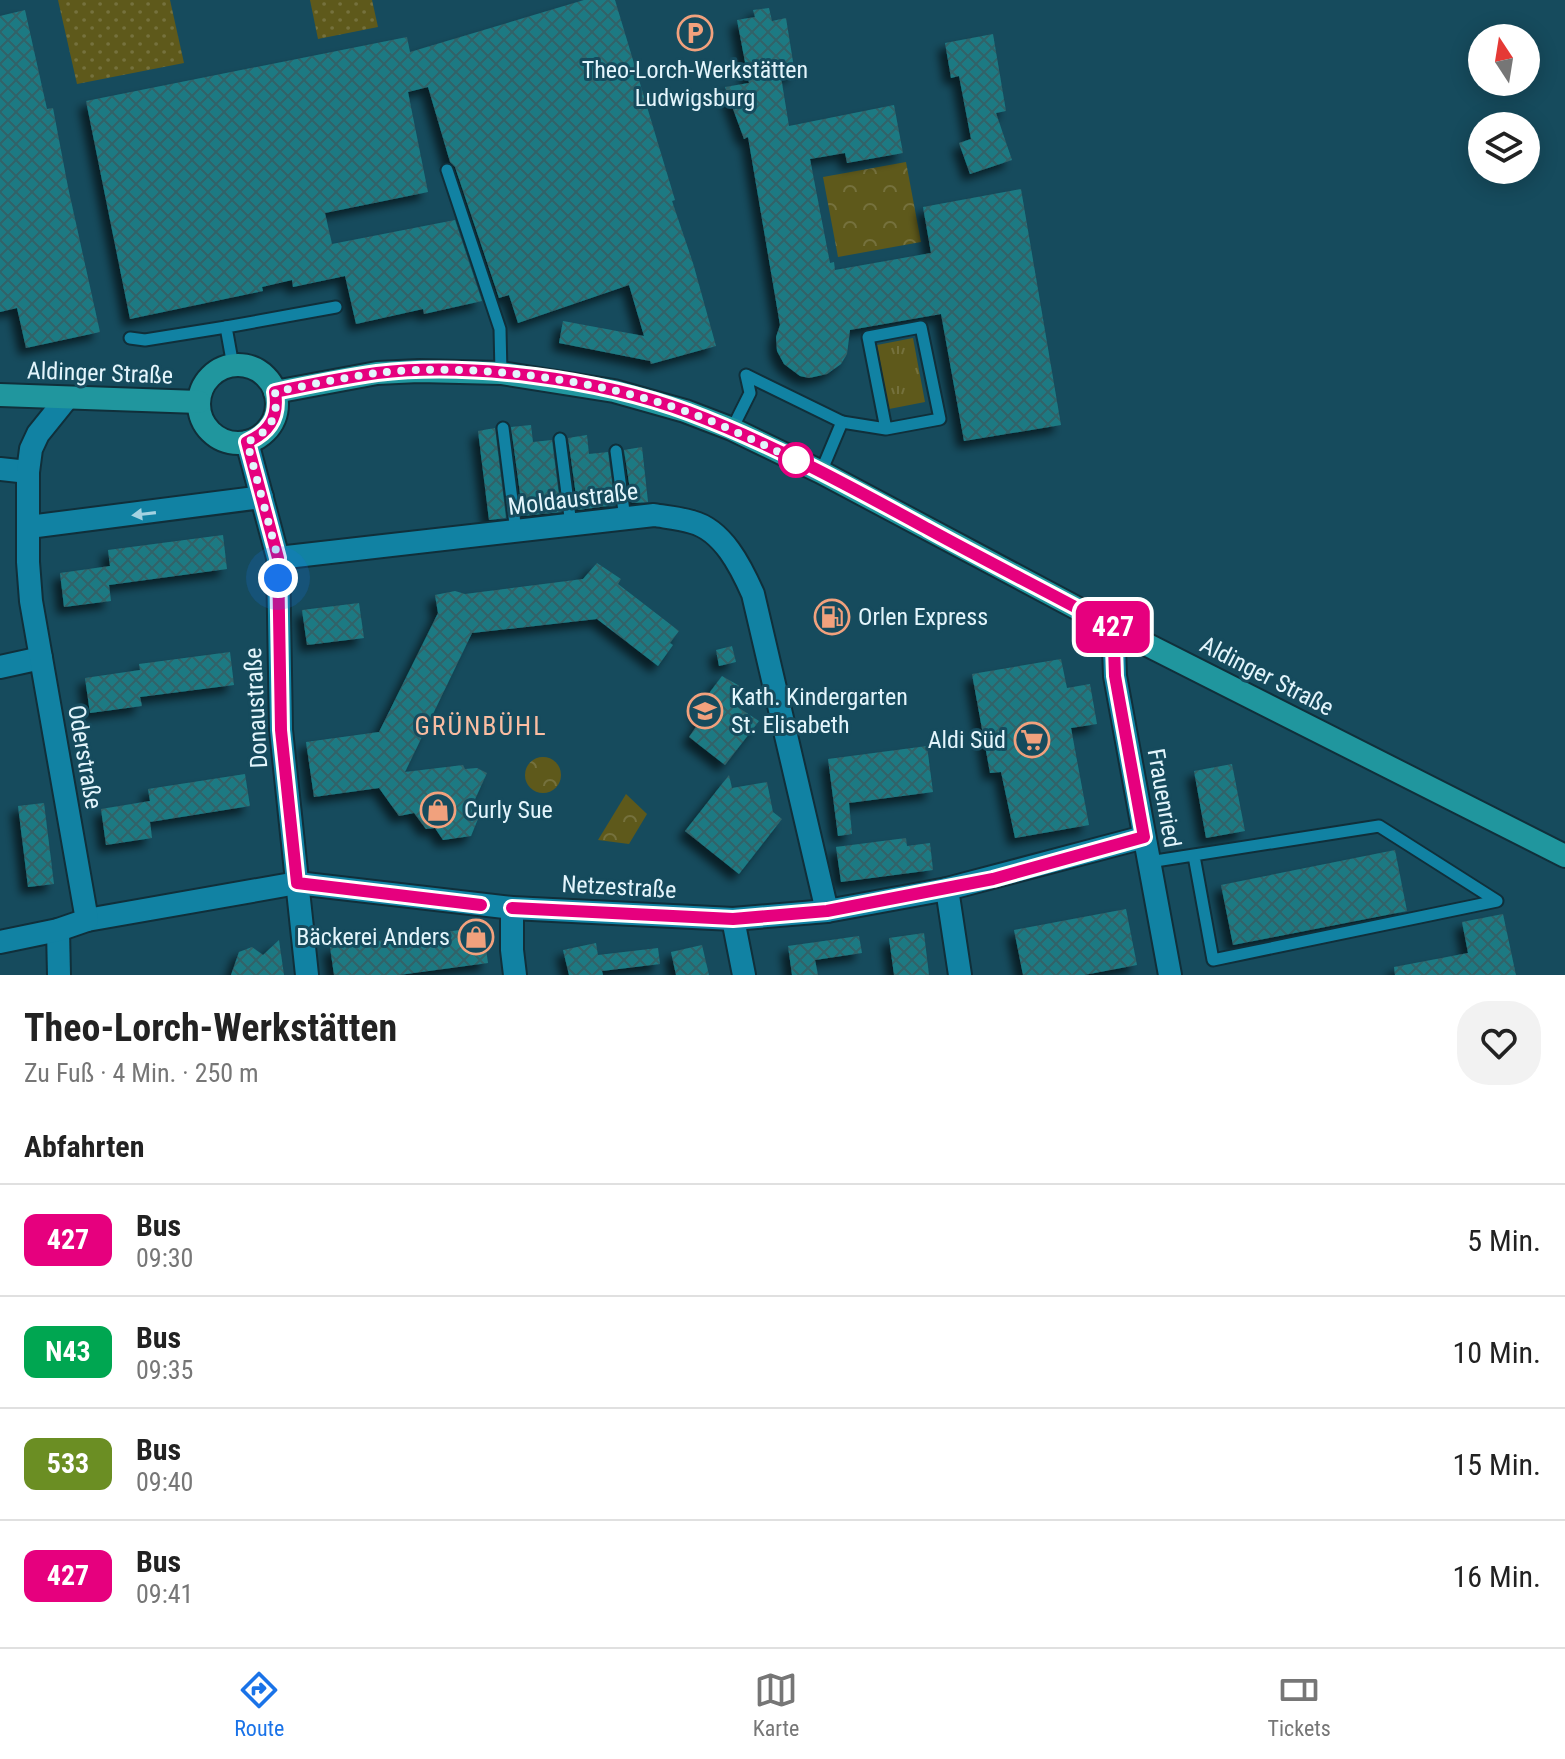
<!DOCTYPE html>
<html lang="de">
<meta charset="utf-8">
<style>
body{margin:0;font-family:"Roboto Condensed",sans-serif;background:#f2f2f2;color:#222;height:100vh;display:flex;flex-direction:column;font-size:30px;white-space:nowrap}
*{box-sizing:border-box;margin:0}
p{font-size:26px;color:#767676}
.icon{flex:none;width:44px;height:44px;fill:none;stroke:currentColor;stroke-width:2;stroke-linecap:round;stroke-linejoin:round}
.map{position:relative;height:975px;overflow:hidden}
.sheet{display:flex;flex-direction:column;background:#fff;flex:1}
.sheet>*{flex:none}
.badge{padding:0 16px;border-radius:12px;font-size:28px;line-height:52px}
.needle{width:52px;rotate:348deg}
.buttons{position:absolute;left:1468px;top:24px;display:grid;gap:16px}
.buttons a{display:grid;place-items:center;width:72px;height:72px;border-radius:50%;background:#fff;box-shadow:0 4px 20px #0003;font-size:40px}
.you{position:absolute;width:40px;height:40px;margin:-20px;border:6px solid #fff;border-radius:50%;background:#1a73e8;box-shadow:0 0 0 12px #1a73e833}
.map>.badge{position:absolute;translate:-50% -50%;box-shadow:0 0 0 4px #fff}
h2{padding:0 24px;font-size:30px;line-height:72px}
.round{display:grid;place-items:center;flex:none;width:84px;height:84px;border-radius:32px;background:#f2f2f2}
.overview{display:flex;align-items:center;justify-content:space-between;height:136px;padding:0 24px}
h1{font-size:38px;font-weight:700;line-height:60px}
ul{padding:0;list-style:none}
li{display:flex;align-items:center;gap:24px;height:112px;padding:0 24px;border-top:2px solid #e0e0e0}
li div{flex:1}
li b{display:block;font-size:30px}
li em{font-style:normal}
li .badge{min-width:88px;font-weight:700;text-align:center}
.tabs{display:flex;justify-content:space-around;align-items:center;height:112px;border-top:2px solid #e0e0e0;background:#fff;font-size:22px;color:#767676}
.tabs a{display:grid;justify-items:center;gap:4px}
.tabs .current{color:#1a73e8}
.map>svg:first-child{display:block}
.grass{fill:url(#grass-tufts)}
.park{fill:url(#park-crowns)}
.garden{fill:url(#garden-dots)}
.building{fill:url(#building-cross-hatch);filter:url(#shadow)}
.lines{fill:none;stroke-linecap:round;stroke-linejoin:round}
.service-casing{stroke:#102f3a;stroke-width:15}
.minor-casing{stroke:#102f3a;stroke-width:26}
.secondary-casing{stroke:#102f3a;stroke-width:26}
.service{stroke:#1182a3;stroke-width:11}
.minor{stroke:#1182a3;stroke-width:22}
.secondary{stroke:#20969e;stroke-width:22}
.oneway{fill:#a4d2e1}
.line-casing{stroke:#fff;stroke-width:18}
.line{stroke:#e6007e;stroke-width:12}
.walk{stroke:#e3f5fc;stroke-width:8;stroke-dasharray:0 14.4}
.stop-dot{fill:#fff;stroke:#e6007e;stroke-width:4}
.labels{text-anchor:middle;stroke-width:6;stroke-linejoin:round;paint-order:stroke}
.poi-label{font-size:24px;fill:#e3f5fc;stroke:#164b5d;text-anchor:start}
.street-label{font-size:24px;fill:#e3f5fc;stroke:#164b5d}
.neighbourhood-label{font-size:26px;letter-spacing:2px;fill:#fabda2;stroke:#164b5d}
</style>
<div class="map">
<svg width="1565" height="975" viewBox="0 0 1565 975">
<defs>
<pattern id="grass-tufts" width="24" height="20" patternUnits="userSpaceOnUse" patternTransform="scale(2)"><rect width="24" height="20" fill="#5e591b"/><path d="M3 7l-1-3M5 7V3M7 7l1-3M15 17l-1-3M17 17v-4M19 17l1-3" fill="none" stroke="#75713d"/></pattern>
<pattern id="park-crowns" width="20" height="18" patternUnits="userSpaceOnUse" patternTransform="scale(2)"><rect width="20" height="18" fill="#5e591b"/><path d="M2 6a3 3 0 1 1 6 0M12 15a3 3 0 1 1 6 0" fill="none" stroke="#75713d"/></pattern>
<pattern id="garden-dots" width="8" height="8" patternUnits="userSpaceOnUse" patternTransform="scale(2)"><rect width="8" height="8" fill="#5e591b"/><path d="M2 2h.1M6 6h.1" fill="none" stroke="#75713d" stroke-width="1.8" stroke-linecap="round"/></pattern>
<pattern id="building-cross-hatch" width="8" height="8" patternUnits="userSpaceOnUse" patternTransform="scale(2)"><rect width="8" height="8" fill="#1e7a83"/><path d="M0 0l8 8M0 8l8-8" fill="none" stroke="#316268"/></pattern>
<filter id="shadow"><feDropShadow dx="-7" dy="7" stdDeviation="4" flood-color="#0009"/></filter>
</defs>
<rect width="100%" height="100%" fill="#164b5d"/>
<path class="grass" d="M913 338 925 402 889 409 877 345Z"/>
<g class="park">
<path d="M906 162 921 242 838 257 823 177Z"/>
<circle cx="543" cy="775" r="18"/>
<path d="M626 794 647 814 629 844 598 840Z"/>
</g>
<g class="garden">
<path d="M58 0H170L184 63 77 84Z"/>
<path d="M310 0H372L378 27 318 39Z"/>
</g>
<g class="building">
<path d="M584 0H615L675 200 672 201 693 263 716 346 651 364 650 361 559 343 563 321 644 336 629 285 518 323 509 295 499 298 455 167 450 162 428 87 408 92 428 192 325 213 332 244 455 220 482 301 424 314 423 309 356 324 345 276 293 287 292 280 262 287 263 291 130 319 86 101 407 37 410 52Z"/>
<path d="M769 8 772 21 786 18 795 74 781 77 789 126 894 105 903 153 847 163 845 153 810 159 830 263 834 262 835 270 931 253 923 207 1021 189 1061 425 964 441 941 314 850 330 847 354 841 364 827 374 809 378 800 376 784 364 777 351 776 337 780 325 748 137 744 139 725 87 749 83 737 20 755 17 753 10Z"/>
<path d="M25 10 47 109 53 108 68 187 100 332 26 348 17 308 0 312V16Z"/>
<path d="M993 34 1006 111 996 113 1012 160 970 174 959 143 971 139 959 76 951 78 945 43Z"/>
<path d="M531 425 533 442 552 440 561 512 523 516 511 427Z"/>
<path d="M495 428 506 518 489 520 478 431Z"/>
<path d="M587 435 589 454 608 452 615 505 578 510 568 438Z"/>
<path d="M642 447 648 502 632 503 624 450Z"/>
<path d="M223 535 227 569 109 585 111 601 64 607 60 573 110 566 108 550Z"/>
<path d="M597 563 621 579 618 584 679 631 670 643 673 645 658 666 597 619 472 633 405 772 463 765 465 769 477 768 487 773 471 808 478 819 471 836 443 840 435 828 426 829 414 813 399 816 379 788 314 797 306 742 379 732 438 613 435 595 455 591 465 594 583 579Z"/>
<path d="M359 603 364 638 307 645 302 610Z"/>
<path d="M732 646 736 662 719 666 716 650Z"/>
<path d="M230 652 234 685 140 697 142 706 90 713 85 678 140 670 139 664Z"/>
<path d="M1061 659 1067 688 1090 684 1097 724 1071 728 1089 825 1015 838 1001 772 990 773 972 674Z"/>
<path d="M722 676 745 689 733 704 759 721 725 765 689 737 702 718 695 712Z"/>
<path d="M927 746 933 792 849 803 852 834 838 836 828 759Z"/>
<path d="M1232 764 1245 831 1206 838 1194 771Z"/>
<path d="M245 774 250 806 150 822 152 838 106 845 101 809 150 801 148 789Z"/>
<path d="M729 775 732 788 767 782 773 812 782 819 739 874 685 831Z"/>
<path d="M44 803 54 884 28 887 18 806Z"/>
<path d="M906 838 907 846 930 843 933 870 841 882 836 847Z"/>
<path d="M1395 850 1407 911 1233 945 1221 885Z"/>
<path d="M1126 909 1137 965 1084 975H1023L1014 930Z"/>
<path d="M1503 914 1516 975H1395L1394 967 1468 953 1462 922Z"/>
<path d="M483 927 488 963 399 975H334L330 947Z"/>
<path d="M924 933 929 975H894L889 938Z"/>
<path d="M859 936 862 953 815 960 818 975H792L788 946Z"/>
<path d="M279 940 284 975H231L239 952 252 947 263 955Z"/>
<path d="M596 943 598 955 658 948 660 964 602 971 603 975H569L563 950Z"/>
<path d="M702 945 709 975H676L671 952Z"/>
</g>
<g class="lines">
<g class="service-casing">
<g id="service">
<path d="M447 170 500 329 501 373"/>
<path d="M130 338 145 340 226 327"/>
<path d="M233 366 226 327 336 307"/>
<path d="M842 422 886 429 940 419 921 327 868 337 886 429"/>
<path d="M503 428 516 532"/>
<path d="M732 429 750 393 746 375 842 422 821 472"/>
<path d="M560 439 571 525"/>
<path d="M616 451 625 519"/>
<path d="M1149 862 1379 826 1497 901 1213 960 1194 856"/>
</g>
</g>
<g class="minor-casing">
<g id="minor">
<path d="M247 442 278 558 281 730 307 975"/>
<path d="M0 469 28 472"/>
<path d="M29 527 262 497"/>
<path d="M278 558 654 515C666 517 680 518 692 522 723 530 741 567 753 594L827 911"/>
<path d="M1116 629 1114 647 1115 676 1170 975"/>
<path d="M0 667 41 658"/>
<path d="M947 889 960 975"/>
<path d="M512 908V950L515 975"/>
<path d="M733 919 744 975"/>
<path d="M87 920 297 883 512 908 733 919 827 911 947 889 1144 837"/>
<path d="M58 930 59 975"/>
<path d="M0 942 58 930 87 920 31 601 28 562V472L31 449 38 434 67 398"/>
</g>
</g>
<g class="secondary-casing">
<g id="secondary">
<circle cx="238" cy="404" r="39"/>
<path d="M275 392 377 373 419 371 501 373 614 391 685 411 732 429 821 472 1116 629 1565 856"/>
<path d="M0 395 199 402"/>
</g>
</g>
<use href="#service" class="service"/>
<use href="#minor" class="minor"/>
<use href="#secondary" class="secondary"/>
</g>
<defs><path id="oneway-solid" d="M-6-.8H1V-3.2L6.5 0L1 3.2V.8H-6Z" transform="scale(2)"/></defs>
<use class="oneway" href="#oneway-solid" transform="translate(144 514) rotate(173)"/>
<g class="lines">
<g class="line-casing">
<path id="line" d="M481 905 297 883 281 730 278 558 247 442C270 432 279 416 275 392 308 385 342 378 377 373 471 362 599 379 688 412 771 443 851 487 928 529 990 563 1054 595 1116 629L1114 647 1115 676 1144 837 993 879 827 911 733 919 512 908"/>
</g>
<use href="#line" class="line"/>
<path class="walk" d="M278 578V558L247 442C270 432 279 416 275 392 308 385 342 378 376 373 471 362 598 379 688 412 726 426 762 444 799 462L796 460"/>
</g>
<defs>
<g id="parking-ring" transform="scale(1.8)"><circle r="9.5" fill="#164b5d" stroke="#f1a17d" stroke-width="1.5"/><path d="M-3.5-5.5H1a3.5 3.5 0 0 1 0 7H-1V5.5H-3.5ZM-1-3.4V-.6H.8a1.4 1.4 0 0 0 0-2.8Z" fill="#f1a17d"/></g>
<g id="fuel-ring" transform="scale(1.8)"><circle r="9.5" fill="#164b5d" stroke="#f1a17d" stroke-width="1.5"/><path d="M-5.5-6h7V0h2V4h1.3V-2.5L3-4.5l.8-.8L6-3V5H2.5V1h-1V6h-7ZM-4.2-4.7v3.2H.2V-4.7Z" fill="#f1a17d"/></g>
<g id="school-ring" transform="scale(1.8)"><circle r="9.5" fill="#164b5d" stroke="#f1a17d" stroke-width="1.5"/><path d="M0-5L7-2L0 1L-7-2ZM-4 1L0 2.5L4 1V4Q0 6-4 4Z" fill="#f1a17d"/></g>
<g id="supermarket-ring" transform="scale(1.8)"><circle r="9.5" fill="#164b5d" stroke="#f1a17d" stroke-width="1.5"/><path d="M-6-5.5h2.5l.6 2H6L4.5 2H-2.5L-4.4-4H-6ZM-1.5 3.2a1.3 1.3 0 1 0 .1 0ZM3 3.2a1.3 1.3 0 1 0 .1 0Z" fill="#f1a17d"/></g>
<g id="shop-ring" transform="scale(1.8)"><circle r="9.5" fill="#164b5d" stroke="#f1a17d" stroke-width="1.5"/><path d="M-5-2.5h2.3a2.7 3.5 0 0 1 5.4 0H5L5.5 6h-11ZM-1.5-2.5h3a1.5 2.3 0 0 0-3 0Z" fill="#f1a17d"/></g>
</defs>
<g fill-rule="evenodd">
<use href="#parking-ring" x="695" y="33"/>
<use href="#fuel-ring" x="832" y="617"/>
<use href="#school-ring" x="705" y="711"/>
<use href="#supermarket-ring" x="1032" y="740"/>
<use href="#shop-ring" x="438" y="810"/>
<use href="#shop-ring" x="476" y="937"/>
</g>
<circle class="stop-dot" cx="796" cy="460" r="16"/>
<g class="labels">
<g class="poi-label">
<text x="695" y="78" text-anchor="middle">Theo-Lorch-Werkstätten<tspan x="695" dy="28">Ludwigsburg</tspan></text>
<text x="858" y="625">Orlen Express</text>
<text x="731" y="705">Kath. Kindergarten<tspan x="731" dy="28">St. Elisabeth</tspan></text>
<text x="1006" y="748" text-anchor="end">Aldi Süd</text>
<text x="464" y="818">Curly Sue</text>
<text x="450" y="945" text-anchor="end">Bäckerei Anders</text>
</g>
<g class="street-label">
<text transform="translate(100 373) rotate(2)" y="8">Aldinger Straße</text>
<text transform="translate(573 499) rotate(-7)" y="8">Moldaustraße</text>
<text transform="translate(1267 676) rotate(27)" y="8">Aldinger Straße</text>
<text transform="translate(256 708) rotate(-93)" y="8">Donaustraße</text>
<text transform="translate(85 757) rotate(80)" y="8">Oderstraße</text>
<text transform="translate(1164 798) rotate(80)" y="8">Frauenried</text>
<text transform="translate(619 887) rotate(3)" y="8">Netzestraße</text>
</g>
<g class="neighbourhood-label">
<text x="481" y="735">GRÜNBÜHL</text>
</g>
</g>
</svg>
<div class="buttons">
<a><svg class="needle" viewBox="-14 -14 28 28"><path d="M0-13l5 13h-10z" fill="#e53935"/><path d="M0 13l5-13h-10z" fill="#767676"/></svg></a>
<a><svg class="icon" aria-label="layers" viewBox="0 0 24 24"><path d="M12 4l9 5-9 5-9-5zM3 14l9 5 9-5"/></svg></a>
</div>
<div class="you" style="left:278px;top:578px"></div>
<b class="badge" style="left:1113px;top:627px;background:#e6007e;color:#fff">427</b>
</div>
<section class="sheet">
<div class="overview"><div><h1>Theo-Lorch-Werkstätten</h1><p>Zu Fuß · 4 Min. · 250 m</p></div><a class="round"><svg class="icon" aria-label="heart" viewBox="0 0 24 24"><path d="M12 20l-8-8c-3-5 5-10 8-4 3-6 11-1 8 4z"/></svg></a></div>
<h2>Abfahrten</h2>
<ul>
<li><span class="badge" style="background:#e6007e;color:#fff">427</span><div><b>Bus</b><p>09:30</p></div><em>5 Min.</em></li>
<li><span class="badge" style="background:#00a651;color:#fff">N43</span><div><b>Bus</b><p>09:35</p></div><em>10 Min.</em></li>
<li><span class="badge" style="background:#6b8e23;color:#fff">533</span><div><b>Bus</b><p>09:40</p></div><em>15 Min.</em></li>
<li><span class="badge" style="background:#e6007e;color:#fff">427</span><div><b>Bus</b><p>09:41</p></div><em>16 Min.</em></li>
</ul>
</section>
<nav class="tabs">
<a class="current"><svg class="icon" aria-label="directions" viewBox="0 0 24 24"><path d="M12 3l9 9-9 9-9-9zM9 14v-3h6M13 9l2 2-2 2"/></svg>Route</a>
<a><svg class="icon" aria-label="map" viewBox="0 0 24 24"><path d="M3 6l6-2 6 2 6-2v14l-6 2-6-2-6 2zM9 4v14M15 6v14"/></svg>Karte</a>
<a><svg class="icon" aria-label="tickets" viewBox="0 0 24 24"><path d="M3 7h18v10H3zM15 7v10"/></svg>Tickets</a>
</nav>
